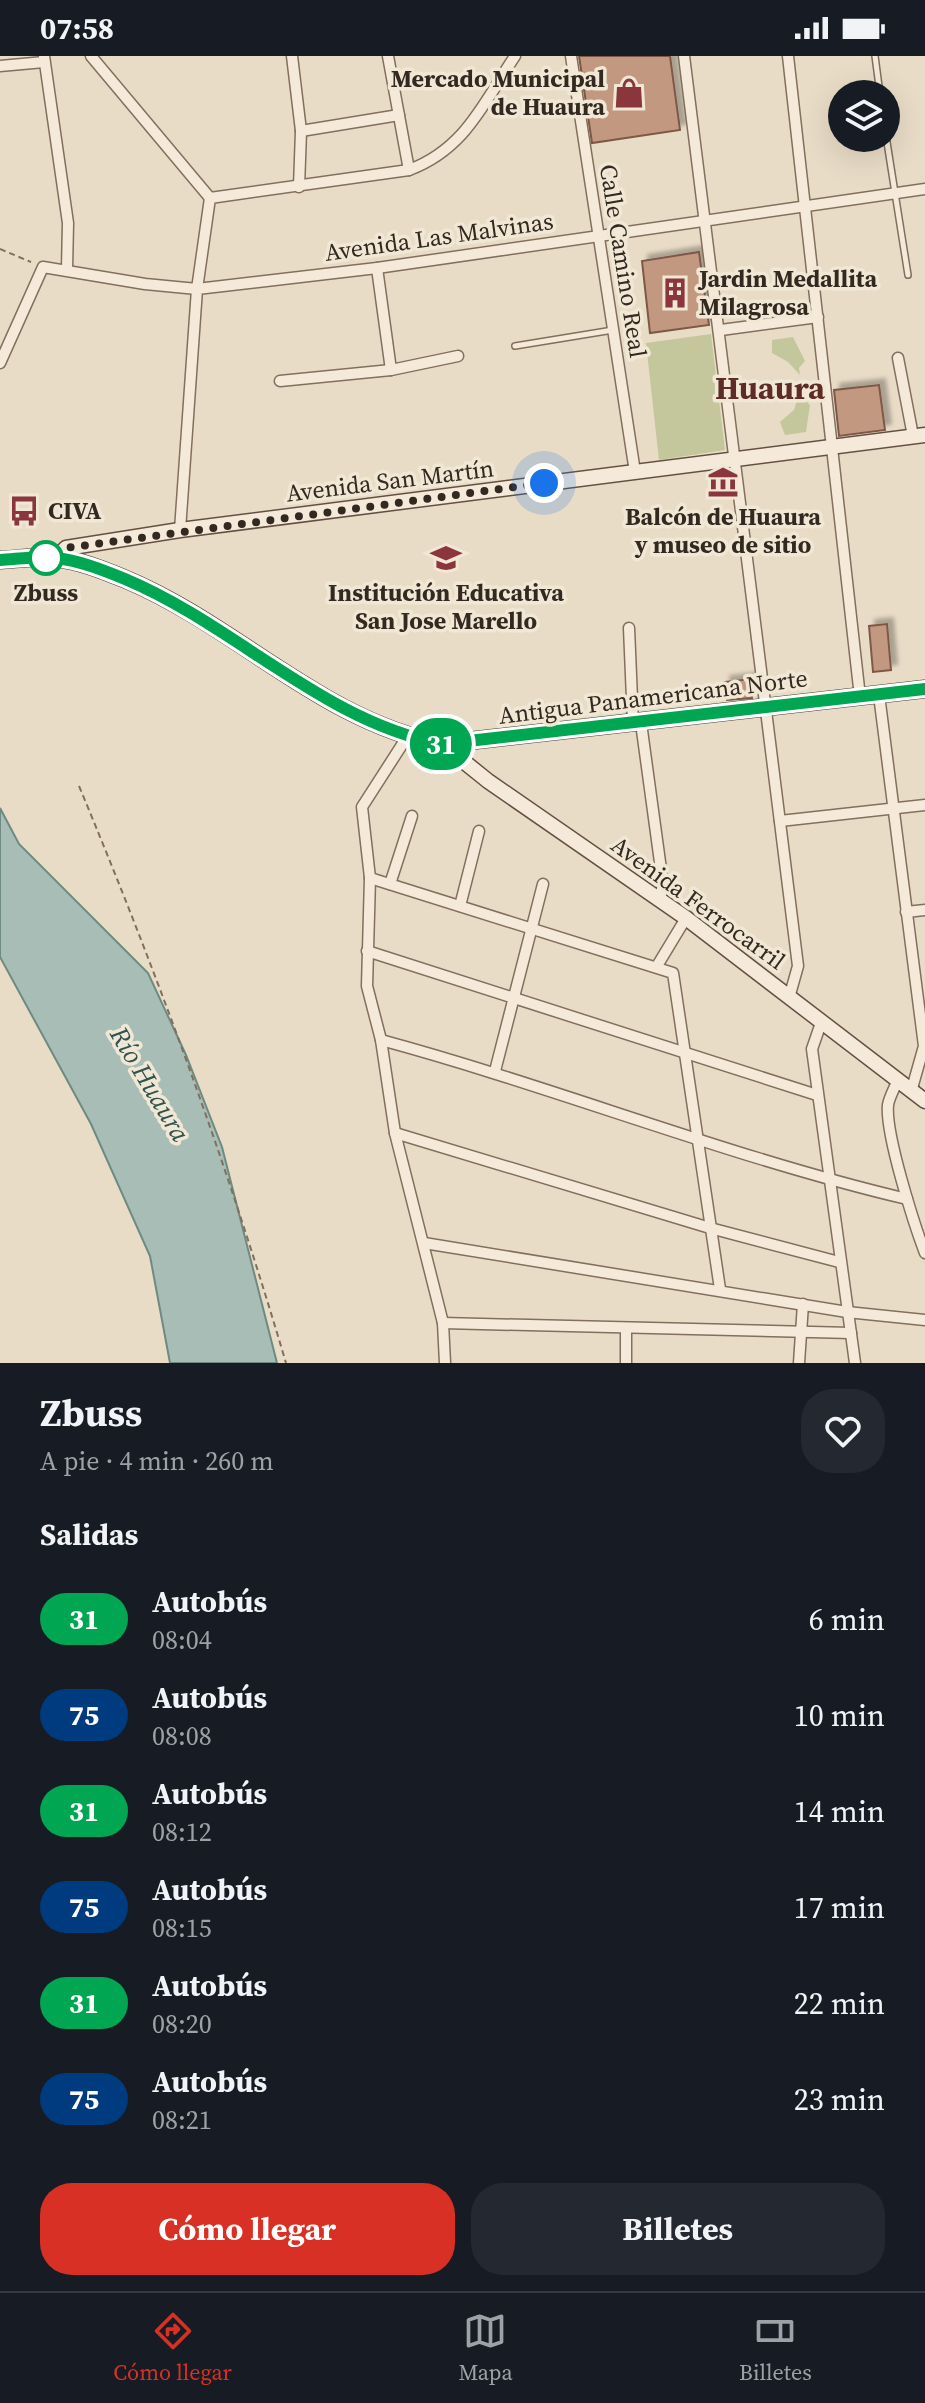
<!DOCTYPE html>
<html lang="es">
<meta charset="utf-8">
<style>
body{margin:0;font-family:"Source Serif 4",serif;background:#242831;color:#f1f3f6;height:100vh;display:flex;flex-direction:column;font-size:30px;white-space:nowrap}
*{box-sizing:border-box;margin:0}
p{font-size:26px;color:#9ea1a6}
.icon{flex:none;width:44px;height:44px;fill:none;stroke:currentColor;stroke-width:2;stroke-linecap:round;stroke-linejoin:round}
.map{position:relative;height:1307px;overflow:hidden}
.panel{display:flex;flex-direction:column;background:#171b24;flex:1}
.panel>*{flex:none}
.badge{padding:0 16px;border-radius:26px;font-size:28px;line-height:52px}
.buttons{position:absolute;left:828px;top:24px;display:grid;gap:16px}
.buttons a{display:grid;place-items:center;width:72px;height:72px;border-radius:50%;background:#171b24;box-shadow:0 8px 32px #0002;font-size:40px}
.you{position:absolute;width:40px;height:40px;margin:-20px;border:6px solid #fff;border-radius:50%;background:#1a73e8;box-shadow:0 0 0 12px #1a73e833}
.map>.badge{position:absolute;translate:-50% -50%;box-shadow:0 0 0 4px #fff}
h2{padding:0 40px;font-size:30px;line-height:72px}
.round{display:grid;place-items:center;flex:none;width:84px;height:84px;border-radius:32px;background:#242831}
.overview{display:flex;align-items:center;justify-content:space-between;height:136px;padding:0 40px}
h1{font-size:38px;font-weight:700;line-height:60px}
.primary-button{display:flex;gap:16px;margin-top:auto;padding:16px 40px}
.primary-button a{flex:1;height:92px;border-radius:32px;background:#d93025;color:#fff;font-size:32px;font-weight:700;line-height:92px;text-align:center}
.primary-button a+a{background:#242831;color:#f1f3f6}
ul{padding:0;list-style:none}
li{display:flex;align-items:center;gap:24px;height:96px;padding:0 40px}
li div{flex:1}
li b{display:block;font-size:30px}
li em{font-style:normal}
li .badge{min-width:88px;font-weight:700;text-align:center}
.status{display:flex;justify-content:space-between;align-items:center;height:56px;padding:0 40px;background:#171b24;direction:ltr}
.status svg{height:22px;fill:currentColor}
.dock{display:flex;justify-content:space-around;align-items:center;height:112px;border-top:2px solid #363941;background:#171b24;font-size:22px;color:#9ea1a6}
.dock a{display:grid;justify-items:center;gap:4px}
.dock .current{color:#d93025}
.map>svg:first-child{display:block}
.green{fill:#c4c69c}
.water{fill:#a7bdb5;stroke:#6f8a82;stroke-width:2}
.building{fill:#c29881;stroke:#7e5947;stroke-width:2;filter:url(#shadow)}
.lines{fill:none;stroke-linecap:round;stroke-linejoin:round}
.service-casing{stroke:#826f5e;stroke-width:8}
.minor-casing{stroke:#826f5e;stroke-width:13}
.secondary-casing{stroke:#645042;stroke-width:17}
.primary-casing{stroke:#513e32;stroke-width:19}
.path{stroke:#826f5e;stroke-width:2;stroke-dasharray:6 4;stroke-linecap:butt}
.service{stroke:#f5ead9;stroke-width:5}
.minor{stroke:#f5ead9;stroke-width:10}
.secondary{stroke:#f5ead9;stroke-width:14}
.primary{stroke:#e7cda3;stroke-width:16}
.line-casing{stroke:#fff;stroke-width:18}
.line{stroke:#00a651;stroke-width:12}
.walk{stroke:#342920;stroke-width:8;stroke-dasharray:0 14.4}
.stop-dot{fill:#fff;stroke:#00a651;stroke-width:4}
.labels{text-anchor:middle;stroke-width:7;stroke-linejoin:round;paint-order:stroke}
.poi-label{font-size:24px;font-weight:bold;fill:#342920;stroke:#f1e7d5;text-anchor:start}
.street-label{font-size:24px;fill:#342920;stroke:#f1e7d5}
.stop-label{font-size:24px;font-weight:bold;fill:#342920;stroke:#f1e7d5}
.water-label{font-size:26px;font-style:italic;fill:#31524e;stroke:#f1e7d5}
.district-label{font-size:32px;font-weight:bold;fill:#5c2c25;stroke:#f1e7d5}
</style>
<div class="status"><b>07:58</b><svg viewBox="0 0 49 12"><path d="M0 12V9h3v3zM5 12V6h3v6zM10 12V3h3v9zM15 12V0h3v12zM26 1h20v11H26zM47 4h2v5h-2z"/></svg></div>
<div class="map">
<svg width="925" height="1307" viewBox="0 0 925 1307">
<defs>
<filter id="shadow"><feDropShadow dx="6" dy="-6" stdDeviation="2" flood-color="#0004"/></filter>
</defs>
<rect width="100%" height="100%" fill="#e9dcc7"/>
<g class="green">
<path d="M711 278 725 394 659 404 646 287Z"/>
<path d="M793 281 805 305 799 312 800 319 788 306 772 297V284Z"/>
<path d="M799 338 810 349 806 376 785 379 780 366 794 354Z"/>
</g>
<path class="water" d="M0 752 19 788 148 917 186 999 222 1091 277 1307H170L150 1200 91 1068 0 901Z"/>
<g class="building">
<path d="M579 0H670L680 74 592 87Z"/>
<path d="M699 196 709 269 650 277 642 205Z"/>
<path d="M879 329 885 374 839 380 834 334Z"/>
<path d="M887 568 891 614 873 616 869 570Z"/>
<path d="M750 623 752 642 727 644 724 626Z"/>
</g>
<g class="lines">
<g class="service-casing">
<g id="service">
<path d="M875 0 880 38"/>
<path d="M886 80 908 219"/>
<path d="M515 290 613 274"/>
</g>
</g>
<g class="minor-casing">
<g id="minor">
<path d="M44 0 68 167 67 213"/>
<path d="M91 0 210 142"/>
<path d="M292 0 301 75 299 131"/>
<path d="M388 0 409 114"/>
<path d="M571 0 635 416"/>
<path d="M684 0 798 910 789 942"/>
<path d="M788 0 860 641"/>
<path d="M0 10 44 6"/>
<path d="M301 75 399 59"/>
<path d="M377 212 391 314"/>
<path d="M721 274 818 261"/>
<path d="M898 302 913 380"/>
<path d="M0 307 43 211 145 228 197 233 210 142 409 114C465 93 483 48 515 0"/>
<path d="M280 325 391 314 458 300"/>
<path d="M180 474 197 233 377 212 925 133"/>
<path d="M629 572 633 667"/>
<path d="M879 639 924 990 911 1036"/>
<path d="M641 667 663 828 660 843"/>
<path d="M407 681 362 751 370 822 367 930 381 984 395 1077 443 1267 445 1307"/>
<path d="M780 765 925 749"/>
<path d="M370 822 673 917 720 1233"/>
<path d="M390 828 412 760"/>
<path d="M460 850 479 775"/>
<path d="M906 856 925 854"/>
<path d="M367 895 817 1039"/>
<path d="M657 910 686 862"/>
<path d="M821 967 812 993 855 1307"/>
<path d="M381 984C558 1032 729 1101 907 1143"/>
<path d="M495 1015 543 828"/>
<path d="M897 1026C894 1033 889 1042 888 1049 885 1077 914 1168 925 1197"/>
<path d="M395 1077 710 1172 839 1206"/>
<path d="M424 1187 847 1256 925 1264"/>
<path d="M443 1267 851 1277"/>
<path d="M626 1272V1307"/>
<path d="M799 1307 803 1248"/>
</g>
</g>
<g class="secondary-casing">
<g id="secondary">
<path d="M56 502 66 492 180 474 925 379"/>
<path d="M442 688 488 725 686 862 925 1045"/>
</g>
</g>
<g class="primary-casing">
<path id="primary" d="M0 504C18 503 37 500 55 502 78 504 103 514 125 523 236 569 323 666 442 688L925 633"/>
</g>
<g class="path">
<path d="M0 193 31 206"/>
<path d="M79 730C158 919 228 1110 286 1307"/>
</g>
<use href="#service" class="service"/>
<use href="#minor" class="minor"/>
<use href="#secondary" class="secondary"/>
<use href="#primary" class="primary"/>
</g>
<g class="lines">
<g class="line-casing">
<path id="line" d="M0 504C18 503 37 500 55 502 78 504 103 514 125 523 235 569 324 666 442 688L925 633"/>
</g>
<use href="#line" class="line"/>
<path class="walk" d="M46 502H56L66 492 544 427"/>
</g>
<defs>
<g id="shop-bare" transform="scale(2.4)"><path d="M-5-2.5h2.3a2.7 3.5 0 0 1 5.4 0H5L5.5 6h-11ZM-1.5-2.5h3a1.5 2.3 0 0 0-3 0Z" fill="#8a363c" stroke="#f1e7d5" stroke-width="2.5" paint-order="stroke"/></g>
<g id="building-bare" transform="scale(2.4)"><path d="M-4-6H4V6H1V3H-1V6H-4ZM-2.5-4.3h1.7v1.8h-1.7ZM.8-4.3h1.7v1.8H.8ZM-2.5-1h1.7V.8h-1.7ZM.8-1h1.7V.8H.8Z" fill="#8a363c" stroke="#f1e7d5" stroke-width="2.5" paint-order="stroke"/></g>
<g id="museum-bare" transform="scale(2.4)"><path d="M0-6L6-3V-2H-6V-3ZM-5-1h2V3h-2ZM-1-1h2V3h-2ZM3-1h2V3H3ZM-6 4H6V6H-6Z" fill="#8a363c" stroke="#f1e7d5" stroke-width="2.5" paint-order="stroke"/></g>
<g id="bus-bare" transform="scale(2.4)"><path d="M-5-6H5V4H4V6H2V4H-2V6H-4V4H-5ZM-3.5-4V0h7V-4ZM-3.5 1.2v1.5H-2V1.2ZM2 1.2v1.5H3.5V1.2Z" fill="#8a363c" stroke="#f1e7d5" stroke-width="2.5" paint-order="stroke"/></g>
<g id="school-bare" transform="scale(2.4)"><path d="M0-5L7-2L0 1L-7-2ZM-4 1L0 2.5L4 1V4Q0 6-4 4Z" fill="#8a363c" stroke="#f1e7d5" stroke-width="2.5" paint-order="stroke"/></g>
</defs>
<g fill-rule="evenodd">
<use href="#shop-bare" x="629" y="37"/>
<use href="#building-bare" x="675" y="237"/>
<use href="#museum-bare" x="723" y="426"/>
<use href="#bus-bare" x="24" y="455"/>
<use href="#school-bare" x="446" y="502"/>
</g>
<circle class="stop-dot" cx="46" cy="502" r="16"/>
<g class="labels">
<g class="poi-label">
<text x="605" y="31" text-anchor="end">Mercado Municipal<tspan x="605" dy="28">de Huaura</tspan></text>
<text x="699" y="231">Jardin Medallita<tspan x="699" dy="28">Milagrosa</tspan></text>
<text x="48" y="463">CIVA</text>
<text x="723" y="469" text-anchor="middle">Balcón de Huaura<tspan x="723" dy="28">y museo de sitio</tspan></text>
<text x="446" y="545" text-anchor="middle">Institución Educativa<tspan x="446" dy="28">San Jose Marello</tspan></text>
</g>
<g class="street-label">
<text transform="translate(439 181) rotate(-8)" y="8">Avenida Las Malvinas</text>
<text transform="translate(623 205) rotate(81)" y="8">Calle Camino Real</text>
<text transform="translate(390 425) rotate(-7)" y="8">Avenida San Martín</text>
<text transform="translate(653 641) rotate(-7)" y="8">Antigua Panamericana Norte</text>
<text transform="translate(698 847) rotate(36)" y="8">Avenida Ferrocarril</text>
</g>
<g class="stop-label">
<text x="46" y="545">Zbuss</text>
</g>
<g class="water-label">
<text transform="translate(150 1028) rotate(59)" y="9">Río Huaura</text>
</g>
<g class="district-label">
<text x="770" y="343">Huaura</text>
</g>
</g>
</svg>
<div class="buttons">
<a><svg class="icon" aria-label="layers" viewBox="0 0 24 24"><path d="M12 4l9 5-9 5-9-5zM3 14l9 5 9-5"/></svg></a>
</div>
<div class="you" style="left:544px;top:427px"></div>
<b class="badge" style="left:441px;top:688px;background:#00a651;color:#fff">31</b>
</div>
<section class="panel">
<div class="overview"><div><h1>Zbuss</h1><p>A pie · 4 min · 260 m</p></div><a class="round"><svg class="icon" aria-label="heart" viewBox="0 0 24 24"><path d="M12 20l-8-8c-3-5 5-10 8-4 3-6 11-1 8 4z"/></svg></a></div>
<h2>Salidas</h2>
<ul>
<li><span class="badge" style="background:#00a651;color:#fff">31</span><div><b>Autobús</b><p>08:04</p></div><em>6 min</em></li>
<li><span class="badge" style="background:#003b80;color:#fff">75</span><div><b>Autobús</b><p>08:08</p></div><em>10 min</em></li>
<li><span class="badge" style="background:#00a651;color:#fff">31</span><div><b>Autobús</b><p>08:12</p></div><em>14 min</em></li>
<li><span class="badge" style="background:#003b80;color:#fff">75</span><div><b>Autobús</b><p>08:15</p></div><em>17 min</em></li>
<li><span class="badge" style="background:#00a651;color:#fff">31</span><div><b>Autobús</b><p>08:20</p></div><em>22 min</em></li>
<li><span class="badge" style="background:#003b80;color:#fff">75</span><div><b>Autobús</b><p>08:21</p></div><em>23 min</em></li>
</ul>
<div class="primary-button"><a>Cómo llegar</a><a>Billetes</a></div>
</section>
<nav class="dock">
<a class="current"><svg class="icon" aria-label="directions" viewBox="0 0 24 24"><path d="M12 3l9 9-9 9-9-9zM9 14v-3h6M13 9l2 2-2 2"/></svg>Cómo llegar</a>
<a><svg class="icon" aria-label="map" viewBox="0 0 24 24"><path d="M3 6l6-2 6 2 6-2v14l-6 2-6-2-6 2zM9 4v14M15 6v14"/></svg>Mapa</a>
<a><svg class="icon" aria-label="tickets" viewBox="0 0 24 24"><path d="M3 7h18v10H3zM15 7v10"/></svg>Billetes</a>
</nav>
